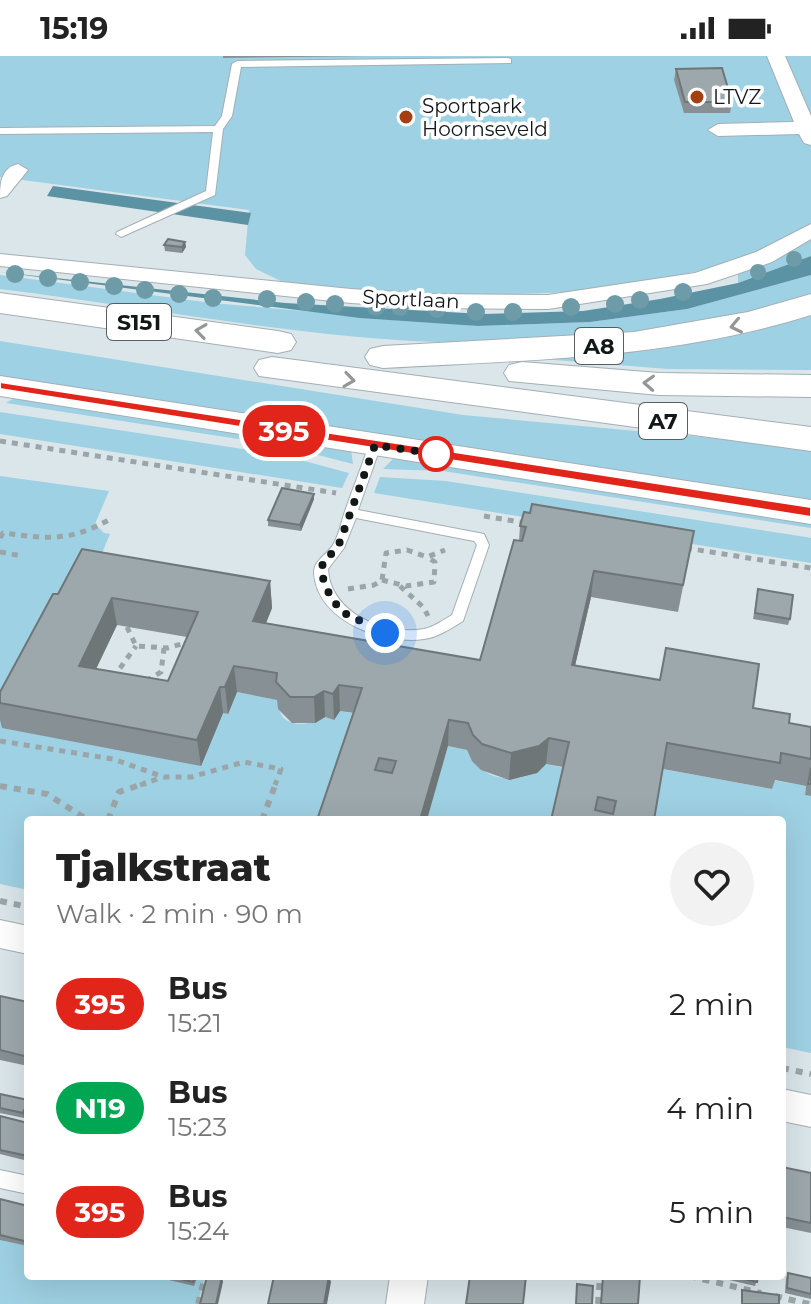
<!DOCTYPE html>
<meta charset="utf-8">
<style>
body{margin:0;font-family:Montserrat,sans-serif;background:#f2f2f2;color:#222;height:100vh;display:flex;flex-direction:column;font-size:30px;white-space:nowrap}
*{box-sizing:border-box;margin:0}
p{font-size:26px;color:#767676}
.icon{flex:none;width:44px;height:44px;fill:none;stroke:currentColor;stroke-width:2;stroke-linecap:round;stroke-linejoin:round}
.map{position:relative;flex:1;overflow:hidden}
.sheet{position:absolute;left:24px;top:760px;width:762px;height:464px;display:flex;flex-direction:column;background:#fff;border-radius:8px;box-shadow:0 8px 32px #0002}
.sheet>*{flex:none}
.badge{padding:0 16px;border-radius:26px;font-size:28px;line-height:52px}
.you{position:absolute;width:40px;height:40px;margin:-20px;border:6px solid #fff;border-radius:50%;background:#1a73e8;box-shadow:0 0 0 12px #1a73e833}
.map>.badge{position:absolute;translate:-50% -50%;box-shadow:0 0 0 4px #fff}
.round{display:grid;place-items:center;flex:none;width:84px;height:84px;border-radius:42px;background:#f2f2f2}
.headline{display:flex;align-items:center;justify-content:space-between;height:136px;padding:0 32px}
h1{font-size:38px;font-weight:800;line-height:60px}
ul{padding:0;list-style:none}
li{display:flex;align-items:center;gap:24px;height:104px;padding:0 32px}
li div{flex:1}
li b{display:block;font-size:30px}
li em{font-style:normal}
li .badge{min-width:88px;font-weight:700;text-align:center}
.status{display:flex;justify-content:space-between;align-items:center;height:56px;padding:0 40px;background:#fff;direction:ltr}
.status svg{height:22px;fill:currentColor}
.map>svg:first-child{display:block}
.green{fill:#9ed1e3}
.water{fill:#5b92a4}
.lines{fill:none;stroke-linecap:round;stroke-linejoin:round}
.lane-casing{stroke:#a4afb3;stroke-width:2}
.street-casing{stroke:#a4afb3;stroke-width:2}
.secondary-casing{stroke:#a4afb3;stroke-width:2}
.primary-casing{stroke:#a4afb3;stroke-width:2}
.highway-casing{stroke:#a4afb3;stroke-width:2}
.path-far1{stroke:#9ba5a8;stroke-width:5;stroke-dasharray:6 6;stroke-linecap:butt}
.path{stroke:#9ba5a8;stroke-width:6;stroke-dasharray:7 7;stroke-linecap:butt}
.lane{fill:#fff;fill-rule:evenodd}
.street{fill:#fff;fill-rule:evenodd}
.secondary{fill:#fff;fill-rule:evenodd}
.primary{fill:#fff;fill-rule:evenodd}
.highway{fill:#fff;fill-rule:evenodd}
.tree{fill:#6e9ba8}
.wall{fill:#879094;fill-rule:evenodd}
.shaded-wall{fill:#6e7678}
.building{fill:#9da8ac;stroke:#6e7678;stroke-width:2;fill-rule:evenodd}
.oneway{stroke:#949797}
.line{fill:#e1251b;stroke:#fff;stroke-width:2}
.walk{stroke:#121718;stroke-width:8;stroke-dasharray:0 14.4}
.poi-dot{fill:#a43f11;stroke:#fff;stroke-width:3}
.stop-dot{fill:#fff;stroke:#e1251b;stroke-width:4}
.labels{text-anchor:middle;stroke-width:7;stroke-linejoin:round;paint-order:stroke}
.far-poi-label{font-size:20px;fill:#121718;stroke:#fff;text-anchor:start}
.far-street-label{font-size:20px;fill:#121718;stroke:#fff}
.shield{fill:#fff;stroke:#595d5d;stroke-width:2}
.shield-label{font-size:22px;font-weight:bold;fill:#121718}
</style>
<div class="status"><b>15:19</b><svg viewBox="0 0 49 12"><path d="M0 12V9h3v3zM5 12V6h3v6zM10 12V3h3v9zM15 12V0h3v12zM26 1h20v11H26zM47 4h2v5h-2z"/></svg></div>
<div class="map">
<svg width="811" height="1248" viewBox="0 0 811 1248">
<rect width="100%" height="100%" fill="#dae6ea"/>
<g class="green">
<path d="M0 0H811V200L738 227V218L796 193 649 226 576 236 452 240 289 229 256 213 245 199 249 154 0 121Z"/>
<path d="M0 219 212 247 478 270 590 266 687 253 811 219V239C678 279 536 293 397 284 264 275 132 249 0 233Z"/>
<path d="M811 259V314L668 313 517 301C622 299 710 288 811 259Z"/>
<path d="M0 285 463 359 811 391V444L0 322Z"/>
<path d="M16 341 351 393 353 408 283 390 6 347Z"/>
<path d="M0 356 282 399 349 417 342 432 0 378Z"/>
<path d="M396 400 811 465V472L443 415 383 413Z"/>
<path d="M0 420 109 435 95 468 104 477 110 478 92 521 3 671 223 657 237 636 279 644C276 672 307 672 325 661L334 664 340 655 363 659 328 764H28V834L0 828Z"/>
<path d="M380 421 446 425 806 481 811 482V507L374 437Z"/>
<path d="M448 690 467 694C481 727 521 731 546 708L565 712 554 764H427Z"/>
<path d="M662 713 772 733 773 724 806 730 805 739 811 740V997L782 991V764H654Z"/>
<path d="M0 1150 28 1157V1220H205L198 1248H0Z"/>
</g>
<g class="water">
<path d="M53 130 251 157 248 169 47 140Z"/>
<path d="M811 200V219L687 253 590 266 478 270 360 262 0 216 285 247 483 258 583 255 660 243 738 227Z"/>
</g>
<g class="lines">
<g class="lane-casing">
<g id="lane">
<path d="M508 2 511 3V7L241 11 232 60 223 73 215 139 121 181 116 178 117 176 206 135 213 76 0 78V72L215 70 222 60 232 8 237 5Z"/>
<path d="M375 385 381 389 358 454 479 477 484 478 489 489 463 565C450 573 438 581 424 583 383 589 317 565 314 517 314 503 329 498 334 487 339 478 341 468 344 458 352 435 361 412 369 389ZM356 462 474 485 477 489 452 559C443 564 434 571 424 573 384 580 330 557 328 513L344 492Z"/>
<path d="M0 1114 28 1120V1138L0 1132Z"/>
</g>
</g>
<g class="street-casing">
<g id="street">
<path d="M767 0H785L811 60V89L804 87 799 78 718 80 708 74 718 68 794 66Z"/>
<path d="M18 108 28 114 7 140 0 142C0 127 1 112 18 108Z"/>
<path d="M811 168V183L772 206 707 228 548 253 428 252 351 247 0 210V198L351 233 428 238 548 239 695 217 756 196Z"/>
<path d="M0 864 28 870V898L0 892Z"/>
<path d="M782 1033 811 1039V1071L782 1065Z"/>
<path d="M390 1220H428L424 1248H386Z"/>
</g>
</g>
<g class="secondary-casing">
<path id="secondary" d="M0 320 811 444V468L0 340Z"/>
</g>
<g class="primary-casing">
<path id="primary" d="M0 237 278 275 291 278 296 286 291 294 278 297 0 257Z"/>
</g>
<g class="highway-casing">
<g id="highway">
<path d="M811 238V259C672 303 527 304 383 312L370 309 365 301 370 293 383 290 634 276 748 256Z"/>
<path d="M272 301 811 371V395L259 320 254 312 259 304Z"/>
<path d="M522 306 659 317 811 319V341L659 339 509 325 504 317 509 309Z"/>
</g>
</g>
<g class="path-far1">
<path d="M0 385 336 437"/>
<path d="M484 460 526 467"/>
<path d="M0 482 3 477C48 483 71 486 112 462"/>
<path d="M686 492 811 512"/>
<path d="M0 496 22 500"/>
<path d="M382 524 406 530 434 526 435 506 427 501"/>
<path d="M400 530 424 552 428 560"/>
<path d="M348 533 374 529 382 524 386 497 407 494 427 501 445 494"/>
<path d="M127 571 136 590 167 592 189 586"/>
<path d="M113 622 136 590"/>
<path d="M146 625 161 616 164 592"/>
<path d="M0 685 113 703 164 721H191L244 706 281 713 275 729"/>
<path d="M140 729 163 721"/>
</g>
<g class="path">
<path d="M0 730 47 738 88 764"/>
<path d="M108 764 119 736 146 727"/>
<path d="M262 764 276 727"/>
<path d="M0 845 28 851"/>
<path d="M782 1012 811 1018"/>
<path d="M689 1220 761 1237"/>
<path d="M775 1240 809 1248"/>
<path d="M198 1248 205 1220"/>
<path d="M598 1248 600 1220"/>
</g>
<use href="#lane" class="lane"/>
<use href="#street" class="street"/>
<use href="#secondary" class="secondary"/>
<use href="#primary" class="primary"/>
<use href="#highway" class="highway"/>
</g>
<g class="tree">
<circle cx="794" cy="203" r="8"/>
<circle cx="758" cy="216" r="8"/>
<circle cx="15" cy="218" r="9"/>
<circle cx="48" cy="222" r="9"/>
<circle cx="80" cy="226" r="9"/>
<circle cx="114" cy="230" r="9"/>
<circle cx="145" cy="234" r="9"/>
<circle cx="683" cy="236" r="9"/>
<circle cx="179" cy="238" r="9"/>
<circle cx="213" cy="242" r="9"/>
<circle cx="267" cy="243" r="9"/>
<circle cx="640" cy="244" r="9"/>
<circle cx="306" cy="246" r="9"/>
<circle cx="335" cy="248" r="9"/>
<circle cx="615" cy="248" r="9"/>
<circle cx="376" cy="251" r="9"/>
<circle cx="400" cy="251" r="9"/>
<circle cx="571" cy="251" r="9"/>
<circle cx="437" cy="253" r="9"/>
<circle cx="476" cy="256" r="9"/>
<circle cx="513" cy="256" r="9"/>
</g>
<g class="wall">
<path d="M223 0H367L223 2Z"/>
<path d="M676 13 732 46 730 57H684L674 24Z"/>
<path d="M185 186 186 191 182 197 165 195 164 189Z"/>
<path d="M314 443 301 475 268 470V464Z"/>
<path d="M520 470 694 475 678 556 591 541 575 609 753 652 789 667 811 671V740L805 739 806 730 775 724 772 733 663 713 654 764H551L563 711 546 708 537 717 509 724 481 714 472 705 467 694 448 690 317 764 354 657 340 655 334 664 325 661 315 667H292L278 653 277 644 237 636 228 658 223 657 201 710 2 672 0 664V636L58 538 270 525 272 552 266 567 480 604 519 485ZM117 569 187 581 168 625 96 613Z"/>
<path d="M758 533 790 563 788 569 753 563Z"/>
<path d="M0 940 28 946V1010L0 1004Z"/>
<path d="M0 1038 28 1044V1054L24 1062 0 1057Z"/>
<path d="M0 1060 28 1067V1105L0 1098Z"/>
<path d="M782 1111 811 1117V1177L782 1171Z"/>
<path d="M0 1143 28 1150V1190L0 1184Z"/>
<path d="M788 1217 811 1222V1243L785 1237 786 1222Z"/>
<path d="M152 1220H198L194 1230Z"/>
<path d="M712 1220H758L755 1230Z"/>
</g>
<g class="shaded-wall">
<path d="M185 186 186 191 182 197V191Z"/>
<path d="M314 438V443L301 475 300 469Z"/>
<path d="M594 515 591 541 569 636 572 609Z"/>
<path d="M270 525 272 552 256 592 253 565Z"/>
<path d="M112 542 117 569 85 636 79 610Z"/>
<path d="M234 610 237 636 228 658 225 631Z"/>
<path d="M339 629 340 655 334 664 333 638Z"/>
<path d="M220 631 223 657 201 710 197 684Z"/>
<path d="M324 635 325 661 315 667 314 641Z"/>
<path d="M449 664 448 690 427 764H420Z"/>
<path d="M549 682 546 708 537 717 509 724 511 697Z"/>
<path d="M28 1044V1054L24 1062 23 1057Z"/>
<path d="M329 1220 331 1226 327 1248H324Z"/>
<path d="M222 1221 223 1226 218 1248H216Z"/>
</g>
<g class="building">
<path d="M722 12 732 46H685L676 13Z"/>
<path d="M168 183 185 186 182 191 164 189Z"/>
<path d="M282 432 314 438 300 469 268 464Z"/>
<path d="M532 448 694 475 683 529 594 515 572 609 660 624 666 592 759 608 753 652 790 658 789 667 811 671V703L781 697 780 707 667 687 654 764H551L569 686 549 682 539 690 511 697 482 688 473 679 468 667 449 664 420 764H317L362 632 339 629 333 638 324 635 314 641H290L276 626 277 617 234 610 225 631H220L197 684 0 647V636L53 538H58L82 493 270 525 253 565 480 604 514 484 522 485 526 471 520 470 524 456 530 457ZM112 542 198 556 168 625 79 610ZM379 702 396 705 392 717 375 714ZM598 741 616 745 613 758 595 754Z"/>
<path d="M758 533 793 539 790 563 755 557Z"/>
<path d="M811 712V728H808Z"/>
<path d="M0 940 28 946V1001L0 994Z"/>
<path d="M0 1038 28 1044 23 1057 0 1052Z"/>
<path d="M0 1060 28 1067V1100L0 1094Z"/>
<path d="M782 1111 811 1117V1167L782 1161Z"/>
<path d="M0 1143 28 1150V1186L0 1179Z"/>
<path d="M788 1217 811 1222V1238L787 1232Z"/>
<path d="M169 1220H195L193 1226Z"/>
<path d="M207 1220 222 1221 216 1248H200Z"/>
<path d="M274 1220H329L324 1248H268Z"/>
<path d="M470 1220H526L523 1248H466Z"/>
<path d="M603 1220H640L638 1248H601Z"/>
<path d="M733 1220H758L757 1226Z"/>
<path d="M577 1228 593 1230 592 1248H576Z"/>
<path d="M742 1234 779 1239V1248H742Z"/>
</g>
<defs><path id="oneway-chevron" d="M-2-3.5L2.5 0L-2 3.5" fill="none" stroke-width="1.6" stroke-linecap="round" stroke-linejoin="round" transform="scale(2)"/></defs>
<g class="oneway">
<use href="#oneway-chevron" transform="translate(736 270) rotate(168)"/>
<use href="#oneway-chevron" transform="translate(201 275) rotate(-172)"/>
<use href="#oneway-chevron" transform="translate(349 324) rotate(8)"/>
<use href="#oneway-chevron" transform="translate(649 327) rotate(-177)"/>
</g>
<path class="line" d="M0 326 811 451V461L0 333Z"/>
<g class="lines">
<path class="walk" d="M385 577 342 556 330 540 321 517 323 506 338 491 375 389 436 398"/>
</g>
<g class="poi-dot">
<circle cx="697" cy="41" r="8"/>
<circle cx="406" cy="61" r="8"/>
</g>
<circle class="stop-dot" cx="436" cy="398" r="16"/>
<g class="labels">
<g class="far-poi-label">
<text x="713" y="48">LTVZ</text>
<text x="422" y="57">Sportpark<tspan x="422" dy="23">Hoornseveld</tspan></text>
</g>
<g class="far-street-label">
<text transform="translate(411 243) rotate(3)" y="7">Sportlaan</text>
</g>
<g class="shield">
<rect x="107" y="248" width="64" height="36" rx="6"/>
<rect x="575" y="272" width="48" height="36" rx="6"/>
<rect x="639" y="347" width="48" height="36" rx="6"/>
</g>
<g class="shield-label">
<text x="139" y="274">S151</text>
<text x="599" y="298">A8</text>
<text x="663" y="373">A7</text>
</g>
</g>
</svg>
<div class="you" style="left:385px;top:577px"></div>
<b class="badge" style="left:284px;top:375px;background:#e1251b;color:#fff">395</b>
<section class="sheet">
<div class="headline"><div><h1>Tjalkstraat</h1><p>Walk · 2 min · 90 m</p></div><a class="round"><svg class="icon" aria-label="heart" viewBox="0 0 24 24"><path d="M12 20l-8-8c-3-5 5-10 8-4 3-6 11-1 8 4z"/></svg></a></div>
<ul>
<li><span class="badge" style="background:#e1251b;color:#fff">395</span><div><b>Bus</b><p>15:21</p></div><em>2 min</em></li>
<li><span class="badge" style="background:#00a651;color:#fff">N19</span><div><b>Bus</b><p>15:23</p></div><em>4 min</em></li>
<li><span class="badge" style="background:#e1251b;color:#fff">395</span><div><b>Bus</b><p>15:24</p></div><em>5 min</em></li>
</ul>
</section>
</div>
